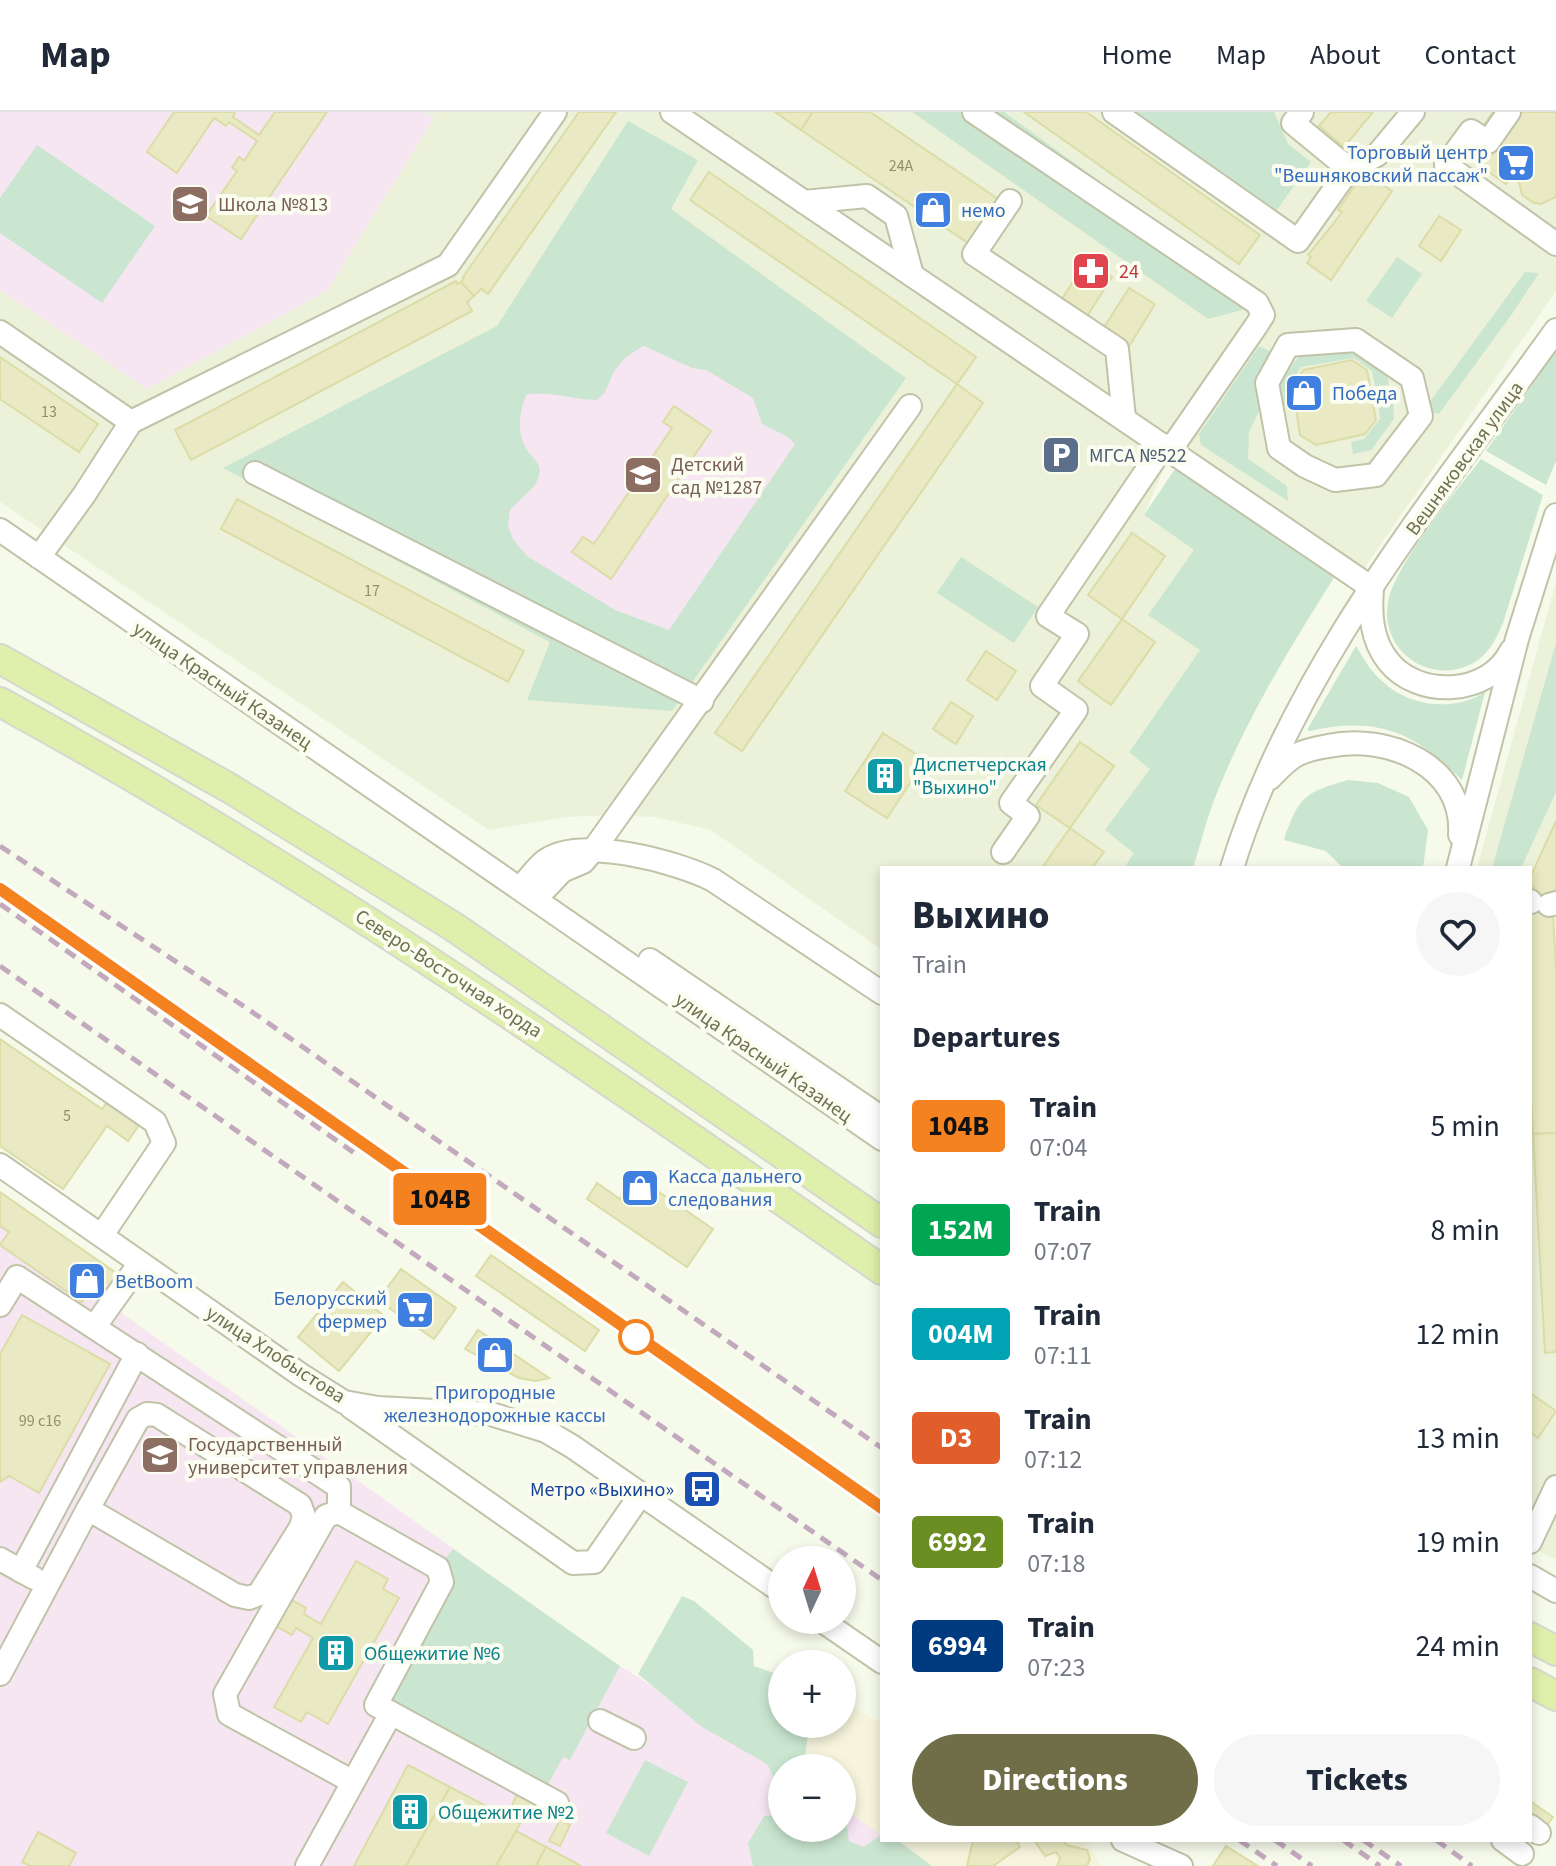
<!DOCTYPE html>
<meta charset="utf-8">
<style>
body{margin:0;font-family:"Source Sans 3",sans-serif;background:#f6f6f7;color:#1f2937;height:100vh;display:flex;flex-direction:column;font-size:30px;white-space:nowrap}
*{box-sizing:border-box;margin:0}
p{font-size:26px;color:#747a83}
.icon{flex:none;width:44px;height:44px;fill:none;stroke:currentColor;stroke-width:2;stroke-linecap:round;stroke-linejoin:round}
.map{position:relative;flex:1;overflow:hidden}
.details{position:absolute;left:880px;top:754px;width:652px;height:976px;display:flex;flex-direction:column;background:#fff;border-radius:0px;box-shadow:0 4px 12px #0003}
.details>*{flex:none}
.badge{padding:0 16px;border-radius:6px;font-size:28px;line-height:52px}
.needle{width:52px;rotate:4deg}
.tools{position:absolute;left:768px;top:1434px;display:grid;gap:16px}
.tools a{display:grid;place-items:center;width:88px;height:88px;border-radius:50%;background:#fff;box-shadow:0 4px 12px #0003;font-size:40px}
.map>.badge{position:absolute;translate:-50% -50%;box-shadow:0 0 0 4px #fff}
h2{padding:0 32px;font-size:30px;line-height:72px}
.round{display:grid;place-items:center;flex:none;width:84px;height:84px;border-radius:42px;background:#f6f6f7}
.overview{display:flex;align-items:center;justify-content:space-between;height:136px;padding:0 32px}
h1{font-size:38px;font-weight:800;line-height:60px}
.primary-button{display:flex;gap:16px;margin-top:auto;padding:16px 32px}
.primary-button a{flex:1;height:92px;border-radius:48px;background:#706e49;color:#fff;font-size:32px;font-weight:800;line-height:92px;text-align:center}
.primary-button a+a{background:#f6f6f7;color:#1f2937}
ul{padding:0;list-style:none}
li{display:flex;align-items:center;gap:24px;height:104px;padding:0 32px}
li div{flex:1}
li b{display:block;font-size:30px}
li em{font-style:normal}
li .badge{min-width:88px;font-weight:700;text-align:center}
header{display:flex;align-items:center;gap:48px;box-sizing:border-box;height:112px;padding:0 40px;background:#fff;border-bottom:2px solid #e0e1e3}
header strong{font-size:38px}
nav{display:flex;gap:44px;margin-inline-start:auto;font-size:28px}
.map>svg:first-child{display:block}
.residential{fill:#ecf1d9}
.commercial{fill:#f6f4dc}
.education{fill:#f6e6f2}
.green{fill:#cae6d0;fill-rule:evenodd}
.building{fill:#e9eac3;stroke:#dcdca7;stroke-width:2}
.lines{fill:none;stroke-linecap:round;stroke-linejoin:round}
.minor-casing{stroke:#c1c3a9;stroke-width:26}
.major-casing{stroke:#d7d7ce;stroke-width:32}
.minor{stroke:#fff;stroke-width:22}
.major{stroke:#def0ab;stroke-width:28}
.rail{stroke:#c3a9be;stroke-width:5;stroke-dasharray:12 8;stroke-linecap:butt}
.line-casing{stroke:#fff;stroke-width:18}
.line{stroke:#f58220;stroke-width:12}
.stop-dot{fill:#fff;stroke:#f58220;stroke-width:4}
.labels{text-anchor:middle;stroke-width:8;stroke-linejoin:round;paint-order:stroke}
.number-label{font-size:16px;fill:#8f8f6d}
.shop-label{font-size:20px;fill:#366cbe;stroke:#fafdf0;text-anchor:start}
.education-label{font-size:20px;fill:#785e54;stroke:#fafdf0;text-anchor:start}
.health-label{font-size:20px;fill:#be3a42;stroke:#fafdf0;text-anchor:start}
.service-label{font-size:20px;fill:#4e5e75;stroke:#fafdf0;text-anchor:start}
.street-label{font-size:20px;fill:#717150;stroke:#fafdf0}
.culture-label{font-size:20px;fill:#0d838f;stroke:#fafdf0;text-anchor:start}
.transit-label{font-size:20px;fill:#164399;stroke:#fafdf0;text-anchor:end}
</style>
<header>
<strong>Map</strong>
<nav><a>Home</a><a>Map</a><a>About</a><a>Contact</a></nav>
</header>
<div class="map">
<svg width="1556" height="1754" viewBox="0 0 1556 1754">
<rect width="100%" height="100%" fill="#f6faea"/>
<g class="residential">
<path d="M0 0H1556V179L1363 458 1174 333 1144 403 1194 438 1200 538 1129 639 1151 656 1135 741 1124 756H882V838L711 718 655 705 611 703 567 705 489 718 0 390Z"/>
<path d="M1556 470V1448L1530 1434V756H1477Z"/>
</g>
<g class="commercial">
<path d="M842 1588 882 1612V1724L842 1695V1656H800L814 1612H842Z"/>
<path d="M888 1728H1086L1101 1754H925Z"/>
</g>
<g class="education">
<path d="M0 0H424L434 6 327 179 147 277 0 178Z"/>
<path d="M599 170 838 325 687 556 449 401Z"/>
<path d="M0 1114 9 1120 1 1134 81 1190 89 1178 612 1549 785 1656H782V1716H842V1695L882 1724V1728L925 1754H0Z"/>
</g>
<g class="green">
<path d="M912 0H1004L1225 160 1257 177 1246 197 1208 207Z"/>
<path d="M1128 0H1274L1288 32 1311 50 1274 102Z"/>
<path d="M628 9 698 48 671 97 906 266 672 599 527 588 550 530 223 356 497 214ZM644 234 692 256 706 258 753 286 762 312 786 324 795 332 669 518 615 498 527 444 513 427 508 414 510 398C517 389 530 381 536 371 545 352 535 350 527 338 516 321 519 299 527 282 552 279 573 288 597 288 609 278 607 273 614 260 621 248 632 240 644 234Z"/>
<path d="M37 33 155 114 102 191 0 121V86Z"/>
<path d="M1397 145 1422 162 1392 206 1366 189Z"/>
<path d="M1525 160 1539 161 1512 202 1439 302 1431 300 1429 291Z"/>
<path d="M1259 234 1273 241 1257 272 1259 299 1249 320 1248 347 1287 374 1288 389 1201 333 1199 322Z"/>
<path d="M1354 235 1386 255 1389 273 1375 274 1372 259 1354 246 1301 255 1290 273 1292 293 1281 294 1279 272 1299 244Z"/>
<path d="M1556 239V349L1546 373 1486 339Z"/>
<path d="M1393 287 1394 307 1371 338 1353 342 1351 330 1364 327 1380 307 1378 289Z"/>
<path d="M1481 347 1543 383 1503 511C1497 525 1489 542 1475 550 1431 576 1379 539 1388 490 1394 454 1457 378 1481 347Z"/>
<path d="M1179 351 1335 464C1289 537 1244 610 1213 691 1205 712 1200 735 1193 756H1124L1134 741 1105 718 1150 657 1129 640 1200 538 1148 503 1194 438 1144 403Z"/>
<path d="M961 445 1038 495 1014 531 937 481Z"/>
<path d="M1556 531V680L1521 756H1492Z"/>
<path d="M1356 534C1364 547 1371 560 1383 570 1410 595 1454 600 1485 580L1462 668C1414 620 1378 604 1310 619L1307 618Z"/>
<path d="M1348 668 1378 671 1409 685 1428 718 1423 756H1343L1326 739 1284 728C1299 684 1304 681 1348 668Z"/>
<path d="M453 1437 620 1554 570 1648 563 1645 542 1684 376 1593 438 1456Z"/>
<path d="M682 1484 694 1489 753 1538 754 1554 782 1564V1612H810L803 1656H782V1681L767 1652 702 1615 638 1562Z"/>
<path d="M645 1648 688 1670 649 1744 606 1721Z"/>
<path d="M782 1703V1716H842V1705L846 1708 849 1729 863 1735 882 1723V1728H897L932 1754H753L748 1731 764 1704Z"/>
</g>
<g class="building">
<path d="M174 0H235L233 5 259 23 275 0H327L241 127 206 104 237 59 232 56 239 45 244 49 257 29 229 10 226 14 214 6 177 61 147 40Z"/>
<path d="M579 0H616L488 182 481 177 474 184 461 170 464 166 463 165Z"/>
<path d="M775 0H813L801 18Z"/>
<path d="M813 0H870L1001 89 971 133 801 18Z"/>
<path d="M1024 0H1086L1260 123 1239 152Z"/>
<path d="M1331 0H1373L1344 35 1319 14Z"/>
<path d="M1493 0H1556V85L1541 92 1534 91 1522 83 1519 70 1521 65 1515 61 1506 72 1463 42Z"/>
<path d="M709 60 976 245 957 272 690 88Z"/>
<path d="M1367 62 1392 79 1331 168 1307 151 1311 145 1308 143 1333 112 1342 100 1338 98 1360 66 1363 68Z"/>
<path d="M1439 104 1461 118 1441 149 1419 134Z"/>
<path d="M1086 149 1112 165 1086 206 1060 190Z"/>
<path d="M456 169 457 172 461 170 474 184 467 190 472 199 191 348 175 318Z"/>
<path d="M1129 176 1155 192 1130 233 1103 217Z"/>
<path d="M0 245 98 312 79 340 0 287Z"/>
<path d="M1352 248 1367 258 1376 308 1365 322 1316 333 1300 323 1293 276 1303 258Z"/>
<path d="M957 272 983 291 742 639 715 621Z"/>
<path d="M674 294 711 319 611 467 572 440 583 425 594 432 672 316 663 310Z"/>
<path d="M237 387 524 539 508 570 221 417Z"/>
<path d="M1132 421 1165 444 1122 507 1088 483Z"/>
<path d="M1122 507 1155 530 1111 593 1078 569Z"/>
<path d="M986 539 1016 559 997 588 967 568Z"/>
<path d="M951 590 973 604 956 632 933 617Z"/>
<path d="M883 621 925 648 887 706 845 679Z"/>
<path d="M1080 630 1114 654 1070 716 1036 693Z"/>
<path d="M1556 709V784L1531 790 1534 775 1530 772V766Z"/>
<path d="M1070 716 1104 740 1092 756H1042Z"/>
<path d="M1549 793 1548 804H1553L1556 856V1021L1533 1022 1530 963V798Z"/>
<path d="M0 927 102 997 110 986 142 1009 128 1029 107 1014 63 1077 0 1034Z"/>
<path d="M1556 1021V1240L1545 1241 1533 1022Z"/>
<path d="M640 1067 713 1117 687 1155 587 1087 597 1071 620 1087 626 1078 631 1081Z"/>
<path d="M0 1080 119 1163 103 1187 89 1178 82 1190 0 1133 9 1120 0 1114Z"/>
<path d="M491 1143 599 1218 585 1239 476 1164Z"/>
<path d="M401 1157 456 1196 434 1227 378 1188Z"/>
<path d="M343 1170 384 1204 339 1259 298 1225Z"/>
<path d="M22 1203 110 1252 39 1381 9 1364 0 1370V1242Z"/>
<path d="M478 1218 549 1266 536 1269 519 1266 465 1237Z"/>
<path d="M1530 1281 1556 1299 1538 1326 1530 1320Z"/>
<path d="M356 1449 388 1467 383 1477 399 1486 328 1612 307 1600 301 1610 274 1595 313 1526 296 1516 292 1523 270 1511 285 1484 306 1496 304 1502 321 1512Z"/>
<path d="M408 1653 450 1675 406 1754H354Z"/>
<path d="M450 1675 520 1712 496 1754H406Z"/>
<path d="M518 1681 537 1691 529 1705 511 1695Z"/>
<path d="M1530 1689 1553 1705 1544 1717 1530 1706Z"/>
<path d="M560 1708 570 1713 560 1734 549 1729Z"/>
<path d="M516 1719 546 1735 536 1754H496Z"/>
<path d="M38 1720 76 1741 69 1754H30L22 1750Z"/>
<path d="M973 1728H1016L1020 1735 993 1754H967Z"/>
<path d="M1034 1728H1063L1067 1733 1087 1738 1090 1747 1087 1754H1057L1060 1746 1056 1740 1045 1744Z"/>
<path d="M1226 1734 1258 1754H1213Z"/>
<path d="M546 1735 581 1754H536Z"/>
</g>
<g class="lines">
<g class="minor-casing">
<g id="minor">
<path d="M672 0 1372 476"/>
<path d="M974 0 1257 191 1263 203 1256 214 1171 337"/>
<path d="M1114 0 1298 129 1349 57 1293 11 1302 0"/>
<path d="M1509 0 1488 30 1471 19 1446 53 1556 132"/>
<path d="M1349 57 1377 43 1413 0"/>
<path d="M1010 89 974 142 1117 237 1124 306"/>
<path d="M804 90 867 84 896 104 912 163"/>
<path d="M0 220 131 310"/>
<path d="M1356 228 1412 266 1421 304 1376 363 1335 368 1305 354 1279 336 1267 271 1288 233Z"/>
<path d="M255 361 702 589"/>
<path d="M0 418 882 1027"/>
<path d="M39 445 84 383 131 310 448 153 555 0"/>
<path d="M1372 477C1370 502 1371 527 1388 549 1418 587 1489 584 1511 539"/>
<path d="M1270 666C1277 659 1284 651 1293 645 1302 639 1316 636 1328 634 1386 621 1465 653 1460 723"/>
<path d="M1003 740 1028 704 1011 691 1076 598 1042 574 1077 522 1048 504 1164 333"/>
<path d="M1232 756C1294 554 1435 387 1556 218"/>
<path d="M1458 756 1517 527 1556 403"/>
<path d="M520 776 538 779 545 777 562 759 583 750 594 737 910 294"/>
<path d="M520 776C528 768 536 756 545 749 579 723 678 750 713 768L882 881"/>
<path d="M1530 789 1531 790"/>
<path d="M1549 793 1556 791"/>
<path d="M650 848 882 1006"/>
<path d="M0 903 155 1010 164 1031 102 1123"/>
<path d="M0 1053 301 1263 344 1290 378 1296 491 1302 546 1319 573 1335 782 1480"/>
<path d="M0 1193 17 1165 339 1375V1400"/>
<path d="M95 1214 140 1151"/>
<path d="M351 1295 573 1451 594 1450 641 1382"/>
<path d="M147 1302 157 1303 300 1393 304 1404 301 1415 259 1482 249 1486 235 1483 88 1397 138 1307Z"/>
<path d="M1530 1430 1556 1375"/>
<path d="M0 1447 34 1466"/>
<path d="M21 1459 137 1242"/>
<path d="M1530 1464 1556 1479"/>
<path d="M821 1508 882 1550"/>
<path d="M0 1562 88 1397"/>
<path d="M600 1609 634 1626"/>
<path d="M353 1670 229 1602 225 1582 326 1404 339 1400 438 1456 442 1470 376 1593 391 1601"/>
<path d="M1530 1714 1539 1721"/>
<path d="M1123 1728 1181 1754"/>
<path d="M1503 1728 1522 1742"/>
<path d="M307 1754 391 1601 557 1691"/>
</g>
</g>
<g class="major-casing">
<g id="major">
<path d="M0 547 231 677 454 815 882 1111"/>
<path d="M0 590C308 758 594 958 882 1158"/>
<path d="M1530 1525 1556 1539"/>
<path d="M1530 1570 1556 1584"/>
</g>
</g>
<use href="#minor" class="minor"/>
<use href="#major" class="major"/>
<g class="rail">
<path d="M0 734 245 895 882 1336"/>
<path d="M0 777 882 1396"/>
<path d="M0 792 360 1045"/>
<path d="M0 854 882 1468"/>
<path d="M1239 1728 1277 1754"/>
<path d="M1275 1728 1312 1754"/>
<path d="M1343 1728 1380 1754"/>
<path d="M1363 1728 1401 1754"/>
<path d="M1436 1728 1472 1754"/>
</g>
</g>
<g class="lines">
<g class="line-casing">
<path id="line" d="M0 777 882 1396"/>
</g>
<use href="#line" class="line"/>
</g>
<defs>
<g id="supermarket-square" transform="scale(2)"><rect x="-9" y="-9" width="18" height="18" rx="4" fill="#3f7fe0" stroke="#fafdf0"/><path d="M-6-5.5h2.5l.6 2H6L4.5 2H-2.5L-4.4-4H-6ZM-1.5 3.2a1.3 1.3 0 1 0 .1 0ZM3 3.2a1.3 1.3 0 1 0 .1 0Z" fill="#fff"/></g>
<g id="school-square" transform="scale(2)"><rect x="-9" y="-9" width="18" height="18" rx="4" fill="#8d6e63" stroke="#fafdf0"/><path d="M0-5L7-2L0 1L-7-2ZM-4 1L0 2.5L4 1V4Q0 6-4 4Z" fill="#fff"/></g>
<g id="shop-square" transform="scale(2)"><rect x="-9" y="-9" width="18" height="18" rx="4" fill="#3f7fe0" stroke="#fafdf0"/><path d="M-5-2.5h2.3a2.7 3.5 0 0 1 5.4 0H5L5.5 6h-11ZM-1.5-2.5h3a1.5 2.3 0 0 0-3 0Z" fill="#fff"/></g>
<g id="pharmacy-square" transform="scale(2)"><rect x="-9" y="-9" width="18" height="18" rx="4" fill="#e0444e" stroke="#fafdf0"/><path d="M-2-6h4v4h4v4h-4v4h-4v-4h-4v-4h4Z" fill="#fff"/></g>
<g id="parking-square" transform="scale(2)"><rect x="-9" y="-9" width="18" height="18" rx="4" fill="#5c6f8a" stroke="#fafdf0"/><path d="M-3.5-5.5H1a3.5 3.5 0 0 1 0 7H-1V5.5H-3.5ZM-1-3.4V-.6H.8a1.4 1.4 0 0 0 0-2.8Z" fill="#fff"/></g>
<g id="building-square" transform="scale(2)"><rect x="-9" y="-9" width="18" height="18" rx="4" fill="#0f9aa8" stroke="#fafdf0"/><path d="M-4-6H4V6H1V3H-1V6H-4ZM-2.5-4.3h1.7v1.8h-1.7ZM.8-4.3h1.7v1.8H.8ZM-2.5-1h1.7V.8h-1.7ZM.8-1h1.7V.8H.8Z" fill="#fff"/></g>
<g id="university-square" transform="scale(2)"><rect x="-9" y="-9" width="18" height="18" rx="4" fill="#8d6e63" stroke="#fafdf0"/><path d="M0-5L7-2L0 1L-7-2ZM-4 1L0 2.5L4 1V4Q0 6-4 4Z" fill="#fff"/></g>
<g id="bus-square" transform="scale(2)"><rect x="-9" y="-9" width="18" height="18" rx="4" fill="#1a4fb4" stroke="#fafdf0"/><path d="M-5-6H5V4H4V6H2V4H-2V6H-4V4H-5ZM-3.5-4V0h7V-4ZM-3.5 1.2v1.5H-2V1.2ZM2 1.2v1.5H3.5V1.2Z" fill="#fff"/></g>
</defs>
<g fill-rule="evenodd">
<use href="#supermarket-square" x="1516" y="51"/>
<use href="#school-square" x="190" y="92"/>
<use href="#shop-square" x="933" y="98"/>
<use href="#pharmacy-square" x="1091" y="159"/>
<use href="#shop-square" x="1304" y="281"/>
<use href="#parking-square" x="1061" y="343"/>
<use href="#school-square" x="643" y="363"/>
<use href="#building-square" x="885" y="664"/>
<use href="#shop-square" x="640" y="1076"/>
<use href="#shop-square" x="87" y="1169"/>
<use href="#supermarket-square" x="415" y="1198"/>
<use href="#shop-square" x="495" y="1243"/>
<use href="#university-square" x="160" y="1343"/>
<use href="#bus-square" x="702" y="1377"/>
<use href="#building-square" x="336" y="1541"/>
<use href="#building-square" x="410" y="1700"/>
</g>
<circle class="stop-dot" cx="636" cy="1225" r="16"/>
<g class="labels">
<g class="number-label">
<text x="901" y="59">24А</text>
<text x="49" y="305">13</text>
<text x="372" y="484">17</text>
<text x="67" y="1009">5</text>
<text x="40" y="1314">99 с16</text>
</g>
<g class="shop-label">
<text x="1488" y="47" text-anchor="end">Торговый центр<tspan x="1488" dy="23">"Вешняковский пассаж"</tspan></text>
<text x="961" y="105">немо</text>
<text x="1332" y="288">Победа</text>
<text x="668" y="1071">Kасса дальнего<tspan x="668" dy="23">следования</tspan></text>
<text x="115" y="1176">BetBoom</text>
<text x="387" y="1193" text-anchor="end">Белорусский<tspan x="387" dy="23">фермер</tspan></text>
<text x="495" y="1287" text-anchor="middle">Пригородные<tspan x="495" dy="23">железнодорожные кассы</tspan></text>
</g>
<g class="education-label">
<text x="218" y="99">Школа №813</text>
<text x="671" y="359">Детский<tspan x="671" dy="23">сад №1287</tspan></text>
<text x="188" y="1339">Государственный<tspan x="188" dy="23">университет управления</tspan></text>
</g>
<g class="health-label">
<text x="1119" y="166">24</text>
</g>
<g class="service-label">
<text x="1089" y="350">МГСА №522</text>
</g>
<g class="street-label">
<text transform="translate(1464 346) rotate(-54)" y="7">Вешняковская улица</text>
<text transform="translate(223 573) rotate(34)" y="7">улица Красный Казанец</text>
<text transform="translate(449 861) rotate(33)" y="7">Северо-Восточная хорда</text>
<text transform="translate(764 945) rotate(35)" y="7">улица Красный Казанец</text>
<text transform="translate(276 1242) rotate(33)" y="7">улица Хлобыстова</text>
</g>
<g class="culture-label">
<text x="913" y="659">Диспетчерская<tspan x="913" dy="23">"Выхино"</tspan></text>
<text x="364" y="1548">Общежитие №6</text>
<text x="438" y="1707">Общежитие №2</text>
</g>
<g class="transit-label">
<text x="674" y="1384">Метро «Выхино»</text>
</g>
</g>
</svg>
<div class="tools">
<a><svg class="needle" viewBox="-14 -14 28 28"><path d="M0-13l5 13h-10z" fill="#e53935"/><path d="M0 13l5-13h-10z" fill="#747a83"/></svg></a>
<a>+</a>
<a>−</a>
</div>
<b class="badge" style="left:440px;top:1087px;background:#f58220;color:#111">104В</b>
<section class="details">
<div class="overview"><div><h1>Выхино</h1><p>Train</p></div><a class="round"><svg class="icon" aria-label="heart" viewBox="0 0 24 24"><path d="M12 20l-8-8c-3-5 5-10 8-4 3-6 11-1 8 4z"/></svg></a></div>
<h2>Departures</h2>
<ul>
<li><span class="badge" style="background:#f58220;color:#111">104В</span><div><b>Train</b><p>07:04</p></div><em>5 min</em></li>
<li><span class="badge" style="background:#00a651;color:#fff">152М</span><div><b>Train</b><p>07:07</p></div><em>8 min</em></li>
<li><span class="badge" style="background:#00a3b4;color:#fff">004М</span><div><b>Train</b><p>07:11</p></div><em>12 min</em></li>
<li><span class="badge" style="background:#e15d29;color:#fff">D3</span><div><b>Train</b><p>07:12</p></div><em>13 min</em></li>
<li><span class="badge" style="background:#6b8e23;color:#fff">6992</span><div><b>Train</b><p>07:18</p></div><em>19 min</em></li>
<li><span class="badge" style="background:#003b80;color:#fff">6994</span><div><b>Train</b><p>07:23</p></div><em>24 min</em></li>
</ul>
<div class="primary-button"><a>Directions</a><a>Tickets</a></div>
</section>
</div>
